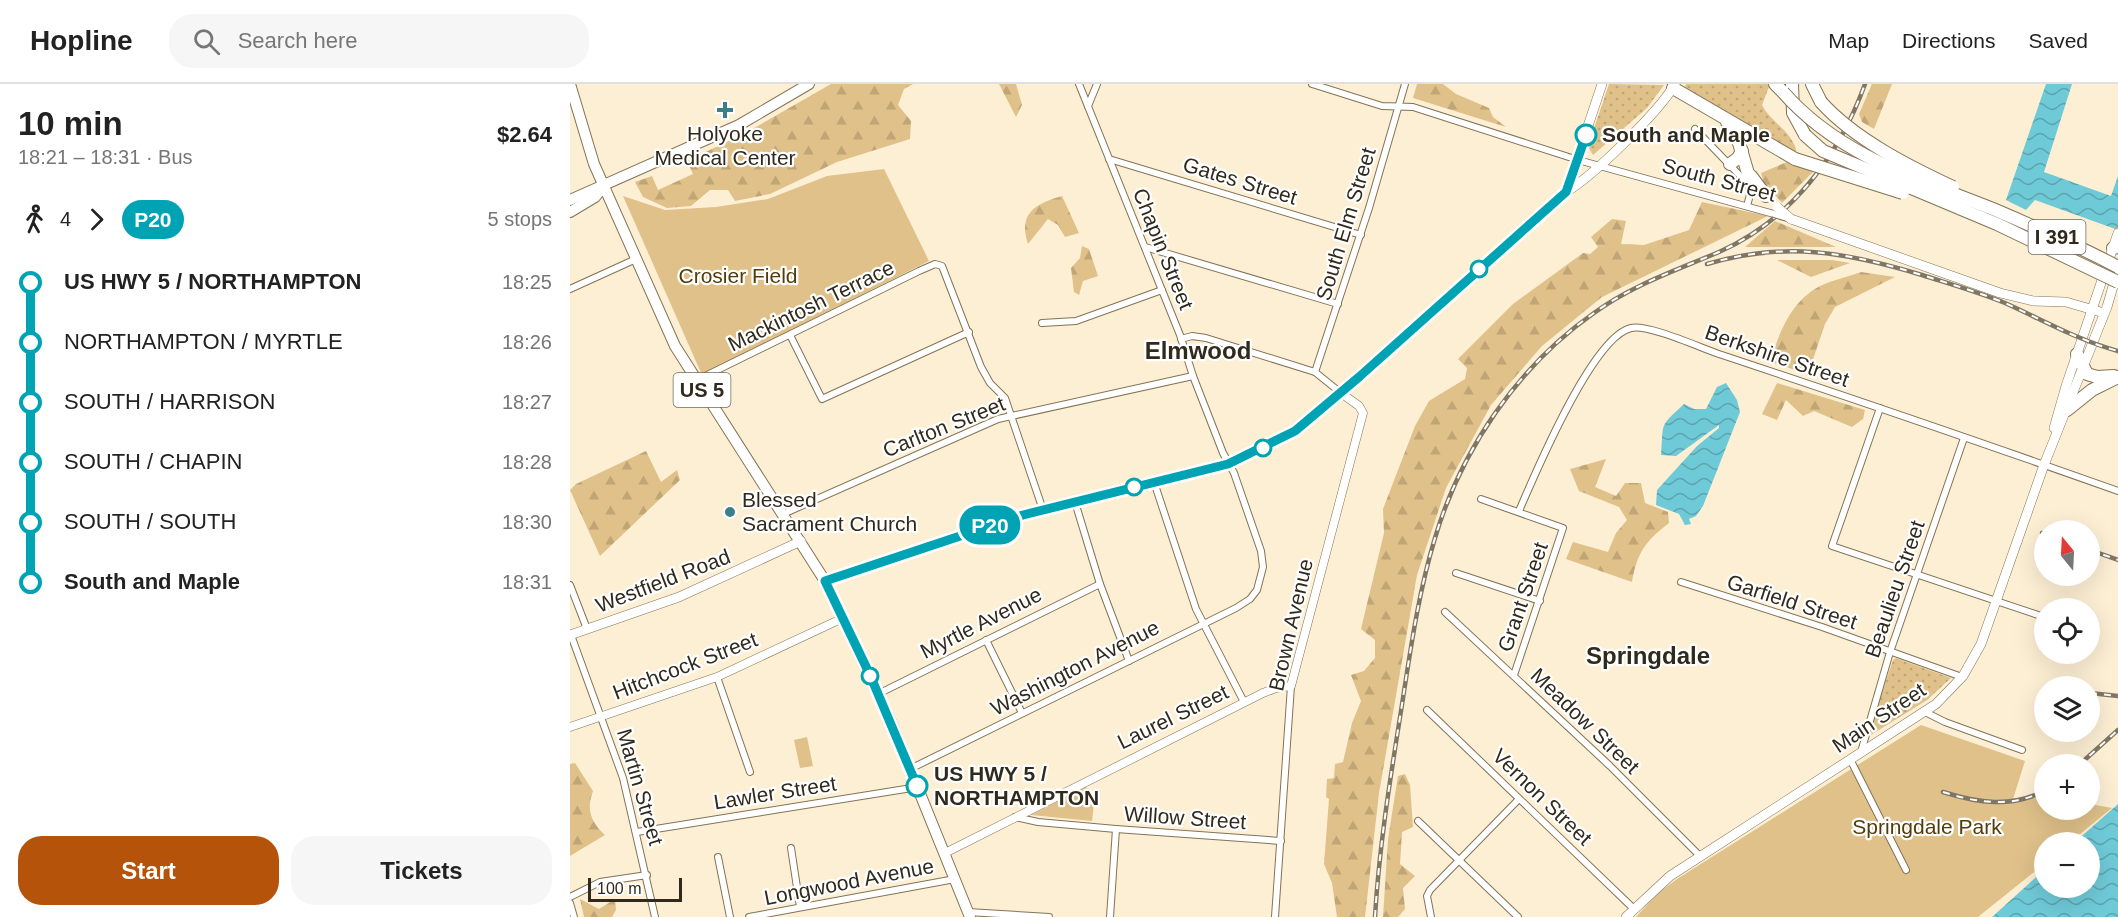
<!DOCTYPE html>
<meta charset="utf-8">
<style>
body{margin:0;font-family:Helvetica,sans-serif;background:#f6f6f6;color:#222;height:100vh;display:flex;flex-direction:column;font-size:22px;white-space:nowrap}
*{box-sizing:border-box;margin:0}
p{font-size:20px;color:#767676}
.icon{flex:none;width:33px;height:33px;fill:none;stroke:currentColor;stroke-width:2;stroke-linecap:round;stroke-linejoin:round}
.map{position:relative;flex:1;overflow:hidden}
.details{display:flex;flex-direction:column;background:#fff;width:570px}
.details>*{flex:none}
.badge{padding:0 12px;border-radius:20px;font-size:21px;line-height:39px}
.needle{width:39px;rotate:342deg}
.controls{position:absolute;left:1464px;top:436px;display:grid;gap:12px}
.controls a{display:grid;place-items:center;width:66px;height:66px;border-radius:50%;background:#fff;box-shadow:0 6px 24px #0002;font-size:30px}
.scale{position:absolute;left:18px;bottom:15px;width:94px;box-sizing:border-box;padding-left:6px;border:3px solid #302a1d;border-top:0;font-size:16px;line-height:21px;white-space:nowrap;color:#302a1d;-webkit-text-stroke:4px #fff;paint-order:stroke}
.map>.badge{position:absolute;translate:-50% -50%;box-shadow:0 0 0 3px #fff}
.legs{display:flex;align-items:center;gap:9px;height:66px;padding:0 18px;font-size:20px}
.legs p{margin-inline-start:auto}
.headline{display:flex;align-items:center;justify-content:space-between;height:102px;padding:0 18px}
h1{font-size:33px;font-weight:700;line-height:45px}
.cta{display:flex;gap:12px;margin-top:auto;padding:12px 18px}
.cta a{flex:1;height:69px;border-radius:24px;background:#b45309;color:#fff;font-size:24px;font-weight:700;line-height:69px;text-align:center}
.cta a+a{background:#f6f6f6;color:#222}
ul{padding:0 18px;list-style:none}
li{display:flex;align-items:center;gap:21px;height:60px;font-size:22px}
li i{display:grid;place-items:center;width:9px;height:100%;margin:0 8px;background:currentColor}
li i::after{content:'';width:15px;height:15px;margin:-8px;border:4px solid;border-radius:50%;background:#fff}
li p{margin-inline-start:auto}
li:first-child i{background:linear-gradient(#0000 50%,currentColor 0)}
li:last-child i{background:linear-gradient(currentColor 50%,#0000 0)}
header{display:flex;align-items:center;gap:36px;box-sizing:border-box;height:84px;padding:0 30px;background:#fff;border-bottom:2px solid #e0e0e0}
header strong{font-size:28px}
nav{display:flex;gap:33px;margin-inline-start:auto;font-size:21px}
.search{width:420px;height:54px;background:#f6f6f6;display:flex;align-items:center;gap:15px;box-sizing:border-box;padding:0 21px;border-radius:24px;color:#767676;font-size:22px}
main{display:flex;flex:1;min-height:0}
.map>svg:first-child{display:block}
.grass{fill:url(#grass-dots)}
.forest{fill:url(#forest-firs)}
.green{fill:#dfc189}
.water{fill:url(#water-waves)}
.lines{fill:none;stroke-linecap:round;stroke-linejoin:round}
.minor-casing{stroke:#837355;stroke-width:8}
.tertiary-casing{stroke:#837355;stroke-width:9}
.secondary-casing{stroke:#837355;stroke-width:10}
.primary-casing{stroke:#837355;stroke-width:12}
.motorway-casing{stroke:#837355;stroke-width:14}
.minor{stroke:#fff;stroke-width:6}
.tertiary{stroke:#fff;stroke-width:8}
.secondary{stroke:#fff;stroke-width:9}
.primary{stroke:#fff;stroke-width:10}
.motorway{stroke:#fff;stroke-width:12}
.rail-casing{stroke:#7f7663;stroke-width:4.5}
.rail{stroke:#fff;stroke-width:2;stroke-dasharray:7;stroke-linecap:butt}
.minor-bridge-casing{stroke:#837355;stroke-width:8;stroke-linecap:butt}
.secondary-bridge-casing{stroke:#837355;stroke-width:10;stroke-linecap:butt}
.motorway-bridge-casing{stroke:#837355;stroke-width:14;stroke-linecap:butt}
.minor-bridge{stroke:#fff;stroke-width:6}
.secondary-bridge{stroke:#fff;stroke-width:9}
.motorway-bridge{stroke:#fff;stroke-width:12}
.line-1-casing{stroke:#fff;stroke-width:14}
.line-1{stroke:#00a3b4;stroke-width:9}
.poi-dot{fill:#39808a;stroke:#fff;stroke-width:2}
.stop-1-dot{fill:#fff;stroke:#00a3b4;stroke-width:3}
.labels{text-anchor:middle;stroke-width:4.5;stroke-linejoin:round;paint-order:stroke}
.shield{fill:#fff;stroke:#6e6a61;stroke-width:1.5}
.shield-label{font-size:20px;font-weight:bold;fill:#302a1d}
.poi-label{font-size:21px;fill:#302a1d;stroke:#fff}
.stop-label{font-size:21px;font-weight:bold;fill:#302a1d;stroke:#fff;text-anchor:start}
.street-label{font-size:21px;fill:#302a1d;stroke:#fff}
.park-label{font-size:21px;fill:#523c08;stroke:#fff}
.quarter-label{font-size:24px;font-weight:bold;fill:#302a1d;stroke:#fff}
</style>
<header>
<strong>Hopline</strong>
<div class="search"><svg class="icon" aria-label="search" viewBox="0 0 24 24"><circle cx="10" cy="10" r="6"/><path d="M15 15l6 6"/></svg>Search here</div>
<nav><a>Map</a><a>Directions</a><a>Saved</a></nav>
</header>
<main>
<section class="details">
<div class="headline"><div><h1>10 min</h1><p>18:21 – 18:31 · Bus</p></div><b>$2.64</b></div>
<div class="legs"><svg class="icon" aria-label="walk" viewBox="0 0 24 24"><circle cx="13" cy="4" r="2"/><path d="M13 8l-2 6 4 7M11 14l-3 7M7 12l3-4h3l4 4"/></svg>4<svg class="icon" aria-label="forward" viewBox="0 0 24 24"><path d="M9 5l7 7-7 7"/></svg><b class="badge" style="background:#00a3b4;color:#fff">P20</b><p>5 stops</p></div>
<ul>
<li><i style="color:#00a3b4"></i><b>US HWY 5 / NORTHAMPTON</b><p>18:25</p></li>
<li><i style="color:#00a3b4"></i><span>NORTHAMPTON / MYRTLE</span><p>18:26</p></li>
<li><i style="color:#00a3b4"></i><span>SOUTH / HARRISON</span><p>18:27</p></li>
<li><i style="color:#00a3b4"></i><span>SOUTH / CHAPIN</span><p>18:28</p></li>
<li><i style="color:#00a3b4"></i><span>SOUTH / SOUTH</span><p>18:30</p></li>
<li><i style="color:#00a3b4"></i><b>South and Maple</b><p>18:31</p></li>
</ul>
<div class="cta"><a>Start</a><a>Tickets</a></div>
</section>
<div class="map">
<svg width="1548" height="833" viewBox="0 0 1548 833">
<defs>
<pattern id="grass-dots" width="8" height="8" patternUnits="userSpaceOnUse" patternTransform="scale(1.5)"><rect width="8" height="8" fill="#dfc189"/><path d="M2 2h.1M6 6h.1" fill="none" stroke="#c0a676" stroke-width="1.8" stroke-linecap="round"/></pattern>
<pattern id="forest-firs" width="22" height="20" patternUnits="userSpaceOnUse" patternTransform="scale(1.5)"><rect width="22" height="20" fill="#dfc189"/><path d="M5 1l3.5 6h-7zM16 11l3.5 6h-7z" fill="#c0a676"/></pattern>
<pattern id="water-waves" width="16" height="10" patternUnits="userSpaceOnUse" patternTransform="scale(1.5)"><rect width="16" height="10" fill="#6fcad8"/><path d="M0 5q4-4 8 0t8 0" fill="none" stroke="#5ca4af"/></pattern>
</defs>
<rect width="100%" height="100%" fill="#fdefd4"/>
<g class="grass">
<path d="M1039 0 1094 1 1077 24 1023 71 1018 62Z"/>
<path d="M1116 0H1200L1192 21C1201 39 1224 48 1227 70L1115 3Z"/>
<path d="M1326 574 1381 594 1357 616 1301 651 1298 649 1323 576Z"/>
</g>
<g class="forest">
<path d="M261 0H343L334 5 328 21 341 37 340 55 267 78 200 110 165 117 158 106H140L121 122 97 124 73 113 65 98 82 92 88 106 123 90 117 77 179 47Z"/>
<path d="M429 0H446L452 21 446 33Z"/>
<path d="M847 0H873L886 10 919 24 923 33 936 43 843 14Z"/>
<path d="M1302 0H1322L1304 45 1292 38 1289 30Z"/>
<path d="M1217 78 1243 88 1212 119 1194 99 1191 89Z"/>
<path d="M492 112 509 149 495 153 488 141 478 135 458 160C448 129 465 120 492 112Z"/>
<path d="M1132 118 1198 132 1032 213 972 262 921 321 876 404 847 491 809 709 795 833H767L762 799 754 780 759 715 756 713 757 695 764 694 765 680 773 678 782 639 791 617 781 591 794 587 805 574V556L791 545 814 449 813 425 845 342 859 317 895 295 897 284 888 275 943 220 1013 169 1020 170 1028 163 1021 153 1042 135 1056 137 1051 160 1074 161 1119 146Z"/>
<path d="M1205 137 1266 163H1175Z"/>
<path d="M512 162 519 165 528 192 513 197 509 211 504 208 501 184 510 174Z"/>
<path d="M1207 176H1262L1280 179 1241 193Z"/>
<path d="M1291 188 1325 193 1265 223 1255 240 1238 290 1200 278C1209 249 1221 217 1250 202 1262 196 1278 193 1291 188Z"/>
<path d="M1207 299 1295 326 1293 335 1282 343 1244 327 1233 332 1216 316 1207 336 1192 330Z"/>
<path d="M76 367 91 398 107 386 110 396 30 472 0 406 6 400Z"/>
<path d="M1036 375 1025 403 1046 412 1055 399H1071L1075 419 1098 428 1099 439C1076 457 1067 468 1062 498L996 475 1003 458 1038 468 1046 449 1057 436 1049 423 1009 407 1000 385Z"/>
<path d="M5 679 23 707C16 726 21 738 35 751L0 772V680Z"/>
<path d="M835 690 840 701 843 743 832 748 830 780 845 792 833 804 835 825 828 833H813L818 755 828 692Z"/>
<path d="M10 815 29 825 45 815 46 826 42 833H14Z"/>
</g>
<g class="green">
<path d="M314 85 359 177 132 291 53 112 95 126 146 123 198 115 257 92Z"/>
<path d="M1351 641 1455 677 1443 715 1474 709V726H1520V720L1542 724 1499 759H1474V780L1408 833H1066L1088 809 1107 795Z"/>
<path d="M237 653 243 682 230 684 224 656Z"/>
<path d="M516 703 524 719 522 737 461 731Z"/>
</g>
<g class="water">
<path d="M1476 0H1502L1474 88 1541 112 1548 92V146L1465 116 1456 126 1436 116Z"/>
<path d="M1156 299 1167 316 1170 328 1133 422 1126 432 1119 435 1121 440 1115 441 1109 430 1086 421 1087 406 1127 362 1149 344V341L1106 372 1091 371C1094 338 1088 344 1114 320L1124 325H1136L1147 303Z"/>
<path d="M1548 720V833H1422L1474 786V804H1520V759H1504Z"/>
</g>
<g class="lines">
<g class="minor-casing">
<g id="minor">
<path d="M742 0 812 22 843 23 1008 76 1204 130"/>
<path d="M518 22 527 0"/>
<path d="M1125 45 1178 100"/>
<path d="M539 75 791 151"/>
<path d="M1177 122 1182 103"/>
<path d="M575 163 768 220"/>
<path d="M0 205 66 175"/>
<path d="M472 239 506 237 592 206"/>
<path d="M220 251 252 315 399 248"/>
<path d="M611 255 622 252 636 254 745 288 771 309"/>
<path d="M745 288 799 124 835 0"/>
<path d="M127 296 349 187 365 180 372 182 411 283 420 299 435 314 473 426"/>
<path d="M1310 324 1262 462 1474 533"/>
<path d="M584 398 626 525 674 618"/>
<path d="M911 415 993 444 944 591"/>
<path d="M505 418 530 500 559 577"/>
<path d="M949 427C965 390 1022 253 1061 244 1079 240 1133 265 1152 271 1284 315 1416 360 1548 407"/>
<path d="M213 430 428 335 623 292"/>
<path d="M886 489 970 517"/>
<path d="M1111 498 1252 543 1392 593"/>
<path d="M0 501 17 545"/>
<path d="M875 528 1040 682 1130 772"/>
<path d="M1 551 53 694 85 833"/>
<path d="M416 556 452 629"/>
<path d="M147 593 180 688"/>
<path d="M308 610 530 500"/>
<path d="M857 626 1064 825"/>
<path d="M1355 628 1375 638 1452 666"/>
<path d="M1291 668 1320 568 1394 354"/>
<path d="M1280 675 1336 786"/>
<path d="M340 685 666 524 680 515 687 506 693 483 691 467 664 389 653 369 623 292 610 251 509 0"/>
<path d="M445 733 468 738 546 745 711 757"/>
<path d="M848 737 948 833"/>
<path d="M67 748 348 703"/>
<path d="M221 764 230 823"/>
<path d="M148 773 160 833"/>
<path d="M0 813 30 798 77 791"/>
<path d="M0 819 4 833"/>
<path d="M398 828 479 833"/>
<path d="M179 833 385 795"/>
<path d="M540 833 546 745"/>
<path d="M705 833 721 602"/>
<path d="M861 833 857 812 860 806 949 715"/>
</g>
</g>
<g class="tertiary-casing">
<g id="tertiary">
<path d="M0 643 147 593 273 534"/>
<path d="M375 769 693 609 706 604 721 602 793 329 789 322 771 309"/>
</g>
</g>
<g class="secondary-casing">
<g id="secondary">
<path d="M996 108 1032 0"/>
<path d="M1221 135 1430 209 1463 217 1496 218 1534 229"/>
<path d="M1484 344 1496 302 1548 149"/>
<path d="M255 497 453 431 658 380 720 349 789 293 996 108C1023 92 1089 28 1105 0"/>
<path d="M0 551 109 513 231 457"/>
<path d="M1056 833 1100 792 1366 620 1393 592 1411 560 1474 381 1537 223 1548 185"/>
</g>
</g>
<g class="primary-casing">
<g id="primary">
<path d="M0 0 24 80 105 262 255 497 321 638 400 833"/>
<path d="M0 116 169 41 239 0"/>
<path d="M0 128 25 113 34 102"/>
</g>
</g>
<g class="motorway-casing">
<g id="motorway">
<path d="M1205 0 1213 8"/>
<path d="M1222 0 1223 29 1235 51"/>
<path d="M1242 0 1251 18"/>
<path d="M1103 4 1225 75"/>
<path d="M1157 38 1169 59 1182 103"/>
<path d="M1160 80 1168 74 1172 67"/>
<path d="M1181 92 1196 112"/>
<path d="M1543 164 1548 163"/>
<path d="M1507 270 1517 290 1527 293 1544 292"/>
<path d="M1497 326 1522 306 1548 293"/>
</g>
</g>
<use href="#minor" class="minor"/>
<use href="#tertiary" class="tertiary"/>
<use href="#secondary" class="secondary"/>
<use href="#primary" class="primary"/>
<use href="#motorway" class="motorway"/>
<g class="rail-casing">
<g id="rail">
<path d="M1137 180C1215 157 1276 168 1352 191 1380 200 1408 208 1435 219 1473 236 1507 256 1548 267"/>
<path d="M1472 449 1474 450"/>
<path d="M1520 466 1548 476"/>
<path d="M1485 601 1494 603"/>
<path d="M1520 609 1548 612"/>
<path d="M1509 681 1548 646"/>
<path d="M1373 708C1408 719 1441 724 1474 707"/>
<path d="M805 833C809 764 820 696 831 627 840 569 848 510 865 454 891 366 948 282 1024 229 1062 201 1107 186 1149 168 1221 136 1269 72 1295 0"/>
</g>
</g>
<use href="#rail" class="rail"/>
<g class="minor-bridge-casing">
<path id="minor-bridge" d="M1204 130 1217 134"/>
</g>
<g class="secondary-bridge-casing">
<path id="secondary-bridge" d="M1207 123 1221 135"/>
</g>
<g class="motorway-bridge-casing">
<g id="motorway-bridge">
<path d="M1213 8C1268 71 1347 95 1423 125 1465 143 1507 161 1548 183"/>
<path d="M1251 18C1284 55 1340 83 1383 103"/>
<path d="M1235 51 1253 67 1427 140 1548 198"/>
<path d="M1225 75 1333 109"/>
</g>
</g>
<use href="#minor-bridge" class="minor-bridge"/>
<use href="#secondary-bridge" class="secondary-bridge"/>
<use href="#motorway-bridge" class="motorway-bridge"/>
</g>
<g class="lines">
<g class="line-1-casing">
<path id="line-1" d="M347 702 300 591 255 497 453 431 658 380 725 347 789 293 996 108 1016 51"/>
</g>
<use href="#line-1" class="line-1"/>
</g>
<g class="poi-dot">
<path d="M152 17h6v6h6v6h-6v6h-6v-6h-6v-6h6z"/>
<circle cx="160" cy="428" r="6"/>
</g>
<g class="stop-1-dot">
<circle cx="1016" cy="51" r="10"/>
<circle cx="909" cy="185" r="8"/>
<circle cx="693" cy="364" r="8"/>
<circle cx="564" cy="403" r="8"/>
<circle cx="300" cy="592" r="8"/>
<circle cx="347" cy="702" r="10"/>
</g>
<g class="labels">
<g class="shield">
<rect x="1458.5" y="136" width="57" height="34" rx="4.5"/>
<rect x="103.5" y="289" width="57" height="34" rx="4.5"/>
</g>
<g class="shield-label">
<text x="1487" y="160">I 391</text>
<text x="132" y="313">US 5</text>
</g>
<g class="poi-label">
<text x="155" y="57">Holyoke<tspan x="155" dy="24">Medical Center</tspan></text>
<text x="172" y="423" text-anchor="start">Blessed<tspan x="172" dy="24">Sacrament Church</tspan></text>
</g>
<g class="stop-label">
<text x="1032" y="58">South and Maple</text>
<text x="364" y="697">US HWY 5 /<tspan x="364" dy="24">NORTHAMPTON</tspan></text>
</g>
<g class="street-label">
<text transform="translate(1149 96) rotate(15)" y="7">South Street</text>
<text transform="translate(670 97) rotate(17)" y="7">Gates Street</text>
<text transform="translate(776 140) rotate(-73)" y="7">South Elm Street</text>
<text transform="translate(593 165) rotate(68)" y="7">Chapin Street</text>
<text transform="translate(241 222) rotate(-26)" y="7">Mackintosh Terrace</text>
<text transform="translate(1207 272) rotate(19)" y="7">Berkshire Street</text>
<text transform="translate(374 343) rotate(-22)" y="7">Carlton Street</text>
<text transform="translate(93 497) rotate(-21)" y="7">Westfield Road</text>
<text transform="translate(1325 505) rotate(-71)" y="7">Beaulieu Street</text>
<text transform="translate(953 513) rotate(-71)" y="7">Grant Street</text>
<text transform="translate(1222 518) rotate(18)" y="7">Garfield Street</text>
<text transform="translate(411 539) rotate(-27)" y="7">Myrtle Avenue</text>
<text transform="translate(721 541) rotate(-77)" y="7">Brown Avenue</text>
<text transform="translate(115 582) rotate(-21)" y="7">Hitchcock Street</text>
<text transform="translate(505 584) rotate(-27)" y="7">Washington Avenue</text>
<text transform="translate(603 633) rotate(-26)" y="7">Laurel Street</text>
<text transform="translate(1309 634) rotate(-34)" y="7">Main Street</text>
<text transform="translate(1015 637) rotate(44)" y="7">Meadow Street</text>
<text transform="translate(70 703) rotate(74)" y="7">Martin Street</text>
<text transform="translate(205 709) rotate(-9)" y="7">Lawler Street</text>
<text transform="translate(972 713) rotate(44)" y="7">Vernon Street</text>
<text transform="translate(615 734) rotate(4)" y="7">Willow Street</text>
<text transform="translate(279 798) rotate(-11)" y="7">Longwood Avenue</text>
</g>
<g class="park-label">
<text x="168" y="199">Crosier Field</text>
<text x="1357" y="750">Springdale Park</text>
</g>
<g class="quarter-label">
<text x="628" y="275">Elmwood</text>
<text x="1078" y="580">Springdale</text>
</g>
</g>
</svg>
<div class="controls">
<a><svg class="needle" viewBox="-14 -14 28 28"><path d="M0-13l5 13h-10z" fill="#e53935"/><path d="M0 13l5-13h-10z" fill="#767676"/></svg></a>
<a><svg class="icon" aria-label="locate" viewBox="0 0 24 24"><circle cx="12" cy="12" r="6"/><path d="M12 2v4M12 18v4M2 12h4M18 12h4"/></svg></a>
<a><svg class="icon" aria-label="layers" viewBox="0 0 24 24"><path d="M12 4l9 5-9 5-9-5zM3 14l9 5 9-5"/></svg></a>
<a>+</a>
<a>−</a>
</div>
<div class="scale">100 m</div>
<b class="badge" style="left:420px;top:441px;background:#00a3b4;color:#fff">P20</b>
</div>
</main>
